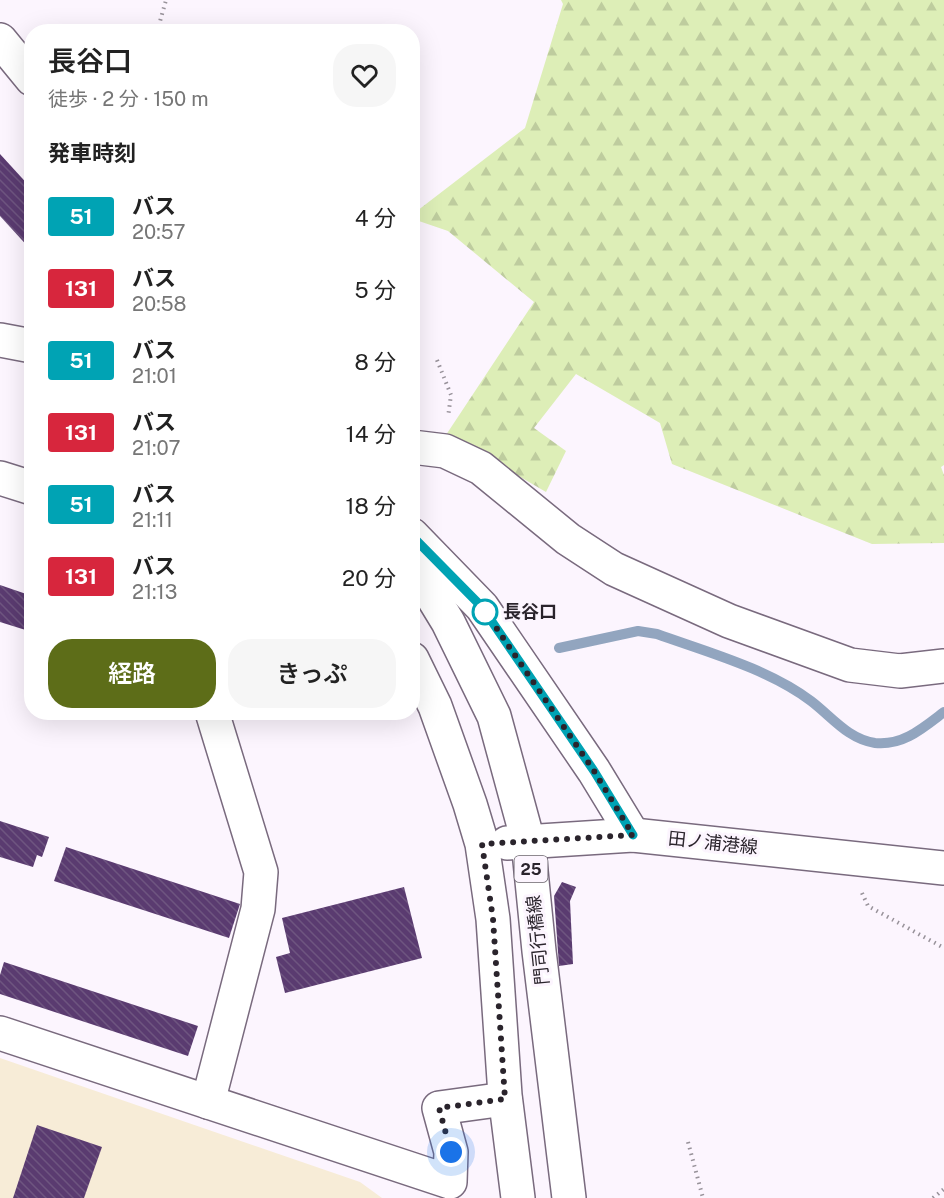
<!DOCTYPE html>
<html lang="ja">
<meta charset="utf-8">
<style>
body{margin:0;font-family:"Public Sans","Noto Sans JP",sans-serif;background:#f6f6f6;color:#222;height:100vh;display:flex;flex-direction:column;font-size:22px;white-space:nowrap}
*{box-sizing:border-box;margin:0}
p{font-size:20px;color:#767676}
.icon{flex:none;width:33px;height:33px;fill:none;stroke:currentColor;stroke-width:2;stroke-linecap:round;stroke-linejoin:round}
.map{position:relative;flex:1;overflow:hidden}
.drawer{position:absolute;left:24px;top:24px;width:396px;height:696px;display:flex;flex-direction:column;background:#fff;border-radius:24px;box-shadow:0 6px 24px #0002}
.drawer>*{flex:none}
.badge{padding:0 12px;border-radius:4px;font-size:21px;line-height:39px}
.you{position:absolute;width:30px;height:30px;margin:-15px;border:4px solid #fff;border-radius:50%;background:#1a73e8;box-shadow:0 0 0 9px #1a73e833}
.map>.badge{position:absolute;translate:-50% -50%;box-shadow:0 0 0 3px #fff}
h2{padding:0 24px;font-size:22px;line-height:54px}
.round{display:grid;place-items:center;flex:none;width:63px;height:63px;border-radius:24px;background:#f6f6f6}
.head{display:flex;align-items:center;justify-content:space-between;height:102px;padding:0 24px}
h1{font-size:28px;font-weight:600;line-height:45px}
.primary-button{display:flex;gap:12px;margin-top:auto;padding:12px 24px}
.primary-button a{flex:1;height:69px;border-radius:24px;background:#5d6d18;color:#fff;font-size:24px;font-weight:600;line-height:69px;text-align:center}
.primary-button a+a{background:#f6f6f6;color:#222}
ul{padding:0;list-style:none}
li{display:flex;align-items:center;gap:18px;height:72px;padding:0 24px}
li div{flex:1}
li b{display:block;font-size:22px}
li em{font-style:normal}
li .badge{min-width:66px;font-weight:700;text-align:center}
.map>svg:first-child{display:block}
.education{fill:#f7ecd7}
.forest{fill:url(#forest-firs)}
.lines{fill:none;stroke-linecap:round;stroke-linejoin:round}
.stream{stroke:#92a5bf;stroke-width:10}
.building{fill:url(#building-back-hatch)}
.minor-casing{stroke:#796a7e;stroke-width:36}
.major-casing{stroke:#796a7e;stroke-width:36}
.path{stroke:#98929a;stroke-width:4;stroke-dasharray:1.5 4.5;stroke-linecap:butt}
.minor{stroke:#fff;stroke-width:33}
.major{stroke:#fff;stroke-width:33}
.line-casing{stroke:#fff;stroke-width:14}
.line{stroke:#00a3b4;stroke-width:9}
.walk{stroke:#2a242c;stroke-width:6;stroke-dasharray:0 10.8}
.stop-dot{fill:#fff;stroke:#00a3b4;stroke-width:3}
.labels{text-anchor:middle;stroke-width:6;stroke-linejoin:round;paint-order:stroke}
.shield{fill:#fcf5fe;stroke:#69636b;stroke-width:1.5}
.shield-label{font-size:16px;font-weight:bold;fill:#2a242c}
.stop-label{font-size:18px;font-weight:bold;fill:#2a242c;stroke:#fcf5fe;text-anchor:start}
.street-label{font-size:18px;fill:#2a242c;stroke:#fcf5fe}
</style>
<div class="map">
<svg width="944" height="1198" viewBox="0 0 944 1198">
<defs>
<pattern id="forest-firs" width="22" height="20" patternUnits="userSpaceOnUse" patternTransform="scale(1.5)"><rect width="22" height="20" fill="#ddeeb7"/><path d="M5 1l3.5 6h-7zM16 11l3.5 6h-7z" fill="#becc9e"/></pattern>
<pattern id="building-back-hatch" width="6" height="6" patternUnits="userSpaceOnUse" patternTransform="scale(1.5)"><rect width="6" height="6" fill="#5a3b70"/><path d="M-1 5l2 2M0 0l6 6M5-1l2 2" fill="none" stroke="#6e5580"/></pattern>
</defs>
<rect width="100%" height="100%" fill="#fcf5fe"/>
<path class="education" d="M0 1058 360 1182 382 1198H0Z"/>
<path class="forest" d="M561 0H944V465L941 467 944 475V543L872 544 672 464 660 423 576 374 534 428 566 451 546 492 474 450 442 441 534 302 448 231 413 219V214L525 128 563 4Z"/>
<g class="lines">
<path class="stream" d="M559 648 638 631 657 634C707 652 769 669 811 701 832 717 848 739 875 743 903 746 923 728 944 712"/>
</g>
<g class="building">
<path d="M0 154 32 189V251L0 216Z"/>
<path d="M0 585 32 596V632L0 622Z"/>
<path d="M0 821 49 837 42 857 37 855 33 867 0 857Z"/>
<path d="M66 847 240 904 229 938 54 881Z"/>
<path d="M562 882 576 887 570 901 573 964 559 966 554 896Z"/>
<path d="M404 887 422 958 285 993 276 957 290 953 282 918Z"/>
<path d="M4 962 198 1026 188 1056 0 994V975Z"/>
<path d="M37 1125 102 1147 84 1198H13Z"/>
</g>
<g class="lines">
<g class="minor-casing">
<g id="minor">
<path d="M0 40 32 79"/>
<path d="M412 447 445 451 481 468 568 539 614 569 729 621 850 665 900 671 944 666"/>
<path d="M0 478 32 488"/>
<path d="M0 1033 450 1182 451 1152 439 1108 505 1099"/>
<path d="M208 1102 258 909 261 872 212 712"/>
</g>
</g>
<g class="major-casing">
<g id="major">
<path d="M0 340 32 346"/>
<path d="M412 535 482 607 594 771 633 835"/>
<path d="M412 563 448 622 494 716 528 841 539 951 569 1198"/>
<path d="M412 659 435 706 470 804 482 844 493 919 505 1095 518 1198"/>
<path d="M507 843 633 835 944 868"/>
</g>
</g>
<g class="path">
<path d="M157 32 166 0"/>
<path d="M437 360 451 395 448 417"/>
<path d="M862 893 868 906 944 948"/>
<path d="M688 1142 703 1198"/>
<path d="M933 1198 944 1189"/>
</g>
<use href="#minor" class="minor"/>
<use href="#major" class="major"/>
</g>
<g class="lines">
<g class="line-casing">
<path id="line" d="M412 536 482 607 594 771 633 835"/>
</g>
<use href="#line" class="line"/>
<path class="walk" d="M451 1152 439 1108 505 1099 493 919 482 844 633 835 594 771 482 607 485 612"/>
</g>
<circle class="stop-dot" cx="485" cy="612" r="12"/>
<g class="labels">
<rect class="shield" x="514.5" y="856" width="33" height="26" rx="4.5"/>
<g class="shield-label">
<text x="531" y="875">25</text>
</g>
<g class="stop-label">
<text x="503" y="618">長谷口</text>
</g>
<g class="street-label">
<text transform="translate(713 843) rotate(6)" y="6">田ノ浦港線</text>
<text transform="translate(538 940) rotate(-96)" y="6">門司行橋線</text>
</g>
</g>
</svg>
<div class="you" style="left:451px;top:1152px"></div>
<section class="drawer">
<div class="head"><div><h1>長谷口</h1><p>徒歩 · 2 分 · 150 m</p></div><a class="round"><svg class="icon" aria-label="heart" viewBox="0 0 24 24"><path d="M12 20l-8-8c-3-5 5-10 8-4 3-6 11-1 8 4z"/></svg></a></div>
<h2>発車時刻</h2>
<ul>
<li><span class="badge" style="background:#00a3b4;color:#fff">51</span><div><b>バス</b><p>20:57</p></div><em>4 分</em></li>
<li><span class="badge" style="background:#d7263d;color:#fff">131</span><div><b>バス</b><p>20:58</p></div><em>5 分</em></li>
<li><span class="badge" style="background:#00a3b4;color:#fff">51</span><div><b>バス</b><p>21:01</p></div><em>8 分</em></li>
<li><span class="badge" style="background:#d7263d;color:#fff">131</span><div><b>バス</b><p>21:07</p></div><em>14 分</em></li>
<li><span class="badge" style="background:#00a3b4;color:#fff">51</span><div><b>バス</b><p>21:11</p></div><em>18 分</em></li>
<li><span class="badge" style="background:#d7263d;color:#fff">131</span><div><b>バス</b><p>21:13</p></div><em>20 分</em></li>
</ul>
<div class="primary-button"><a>経路</a><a>きっぷ</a></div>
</section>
</div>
